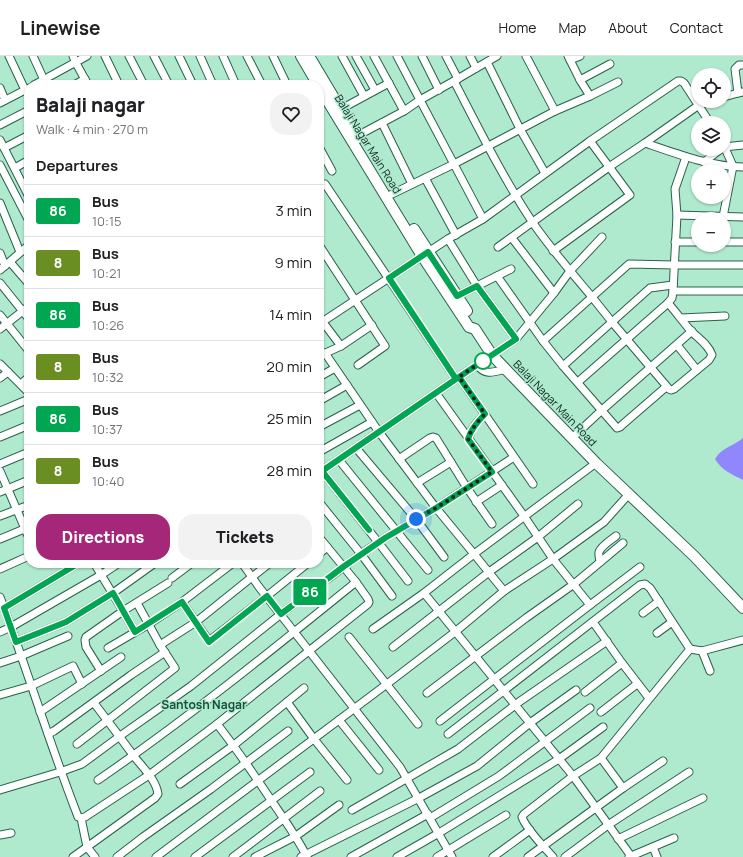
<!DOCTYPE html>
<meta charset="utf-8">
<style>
body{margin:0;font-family:Manrope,sans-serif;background:#f2f2f2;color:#202124;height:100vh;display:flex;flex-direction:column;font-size:15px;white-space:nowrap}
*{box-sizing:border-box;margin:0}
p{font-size:13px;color:#757577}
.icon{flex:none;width:22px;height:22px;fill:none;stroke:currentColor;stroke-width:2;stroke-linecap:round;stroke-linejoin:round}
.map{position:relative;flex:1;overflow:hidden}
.side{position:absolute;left:24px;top:24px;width:300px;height:488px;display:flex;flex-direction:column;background:#fff;border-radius:16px;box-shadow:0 1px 3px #0004}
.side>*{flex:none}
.badge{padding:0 8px;border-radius:3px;font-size:14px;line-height:26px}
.tools{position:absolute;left:691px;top:12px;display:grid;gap:8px}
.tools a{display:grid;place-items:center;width:40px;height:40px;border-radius:50%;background:#fff;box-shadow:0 1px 3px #0004;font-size:20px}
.you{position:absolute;width:20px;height:20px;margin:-10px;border:3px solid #fff;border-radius:50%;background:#1a73e8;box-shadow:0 0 0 6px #1a73e833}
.map>.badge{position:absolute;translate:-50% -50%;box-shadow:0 0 0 2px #fff}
h2{padding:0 12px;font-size:15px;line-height:36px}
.round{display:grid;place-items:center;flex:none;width:42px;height:42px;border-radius:16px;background:#f2f2f2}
.headline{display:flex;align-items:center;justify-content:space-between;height:68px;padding:0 12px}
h1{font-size:19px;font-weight:800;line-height:30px}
.action{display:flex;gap:8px;margin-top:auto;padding:8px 12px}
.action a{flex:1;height:46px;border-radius:16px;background:#a4277a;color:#fff;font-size:16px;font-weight:800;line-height:46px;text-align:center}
.action a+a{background:#f2f2f2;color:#202124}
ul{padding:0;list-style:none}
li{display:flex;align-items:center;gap:12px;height:52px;padding:0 12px;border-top:1px solid #e0e0e0}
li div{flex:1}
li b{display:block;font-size:15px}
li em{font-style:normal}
li .badge{min-width:44px;font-weight:700;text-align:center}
header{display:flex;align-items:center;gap:24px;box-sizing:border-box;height:56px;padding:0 20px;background:#fff;border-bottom:1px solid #e0e0e0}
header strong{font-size:19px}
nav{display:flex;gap:22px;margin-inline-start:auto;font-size:14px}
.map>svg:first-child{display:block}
.water{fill:#9187fd}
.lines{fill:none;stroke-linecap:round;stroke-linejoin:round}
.street-casing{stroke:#29614b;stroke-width:9}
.secondary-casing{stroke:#29614b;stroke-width:12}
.street{stroke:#fff;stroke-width:7}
.secondary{stroke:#fff;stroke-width:10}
.line-casing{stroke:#fff;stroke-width:9}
.line{stroke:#00a651;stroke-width:6}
.walk{stroke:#0e251c;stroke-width:4;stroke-dasharray:0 7.2}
.stop-dot{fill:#fff;stroke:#00a651;stroke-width:2}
.labels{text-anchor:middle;stroke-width:3;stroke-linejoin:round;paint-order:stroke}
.street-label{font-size:11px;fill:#0e251c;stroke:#afeacf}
.neighbourhood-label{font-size:12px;font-weight:bold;fill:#16503b;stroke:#afeacf}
</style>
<header>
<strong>Linewise</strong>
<nav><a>Home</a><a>Map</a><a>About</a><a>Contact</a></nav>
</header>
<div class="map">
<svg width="743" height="801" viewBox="0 0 743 801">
<rect width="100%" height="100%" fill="#afeacf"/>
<path class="water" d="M743 382V424C733 419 721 414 715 403 722 391 734 390 743 382Z"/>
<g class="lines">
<g class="street-casing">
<g id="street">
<path d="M9 0 25 34"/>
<path d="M33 0 44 24"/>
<path d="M73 0 76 7 88 29"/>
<path d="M105 0 119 29"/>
<path d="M129 0 144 29"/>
<path d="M154 0 169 29"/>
<path d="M179 0 193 29"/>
<path d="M200 0 213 29"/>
<path d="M223 0 236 29"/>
<path d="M247 0 262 29"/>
<path d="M273 0 287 29"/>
<path d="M342 0 364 40"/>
<path d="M356 0 375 34"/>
<path d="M374 0 404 55"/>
<path d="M397 0 420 44 483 163"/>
<path d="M422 0 439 34"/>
<path d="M446 0 458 23"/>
<path d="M470 0 476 12"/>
<path d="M526 0 555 55"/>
<path d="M568 0 580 24 590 40 618 26"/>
<path d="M570 4 580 0"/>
<path d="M487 6 520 73 545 117"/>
<path d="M743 9H739L735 13 738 37 743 36"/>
<path d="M580 24 610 8"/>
<path d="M454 25C479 73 503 122 533 167 551 193 572 217 592 241L543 285 497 220"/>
<path d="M34 29 87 0"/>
<path d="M74 29 85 23"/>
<path d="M0 32 5 44"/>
<path d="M724 41 738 37"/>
<path d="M0 47 29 32"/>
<path d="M341 53 389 27"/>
<path d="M382 67 412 128"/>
<path d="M0 69 29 54"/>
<path d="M357 80 404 55 420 44 454 25 497 0"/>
<path d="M0 84 29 141"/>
<path d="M645 87C677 98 709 110 743 111"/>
<path d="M319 91 332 115"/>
<path d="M724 91 743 89"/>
<path d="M4 92 29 79"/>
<path d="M686 101 675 133 677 159 673 235 672 242 668 247C676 256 683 266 691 275 698 282 709 289 712 299L709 304 674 333 671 334 669 333 612 266 592 241 629 208 674 209H743"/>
<path d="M704 106 721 93"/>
<path d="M0 109 29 165"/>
<path d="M15 112 29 104"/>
<path d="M425 122 456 179"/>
<path d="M325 128 456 323"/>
<path d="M392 138 454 108 555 55 590 40"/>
<path d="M0 147 20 196"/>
<path d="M677 159 743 161"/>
<path d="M723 161 733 110 724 90"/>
<path d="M512 182 554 237"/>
<path d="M448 183 477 230 516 283"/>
<path d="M675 186H698"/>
<path d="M724 186H743"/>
<path d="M319 189 385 290 358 309"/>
<path d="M498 191 609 111 645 87 699 49 711 45"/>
<path d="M553 195 630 139 590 85"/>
<path d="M0 197 5 210"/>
<path d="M10 206 29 228"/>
<path d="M0 214 29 189"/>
<path d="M0 227 29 263"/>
<path d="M673 235H743"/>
<path d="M457 240 511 213"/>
<path d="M0 259 29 295"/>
<path d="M319 261 341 290"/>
<path d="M681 262 725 260"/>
<path d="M319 268 448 183 483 163 590 85 678 25H681L684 27 710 67"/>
<path d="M0 273 29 250"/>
<path d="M543 285 563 310 617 372 620 371 622 369 666 331"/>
<path d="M677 289 697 314"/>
<path d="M325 297 379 376 436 452 474 498 424 537 573 720 631 800"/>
<path d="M319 300 341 290 372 269"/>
<path d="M0 308 29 337"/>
<path d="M477 309C485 320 494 316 506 313"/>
<path d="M563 310 612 266 650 232 673 229"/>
<path d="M319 321 335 312"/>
<path d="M459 321 533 428"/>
<path d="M0 322 8 316"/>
<path d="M578 326 668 247"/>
<path d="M21 328 29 321"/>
<path d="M436 337 469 383"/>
<path d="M319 345 347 329"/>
<path d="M0 355 29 343"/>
<path d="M485 358C478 365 470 373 469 383L524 460 553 503 590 549 640 511"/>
<path d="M319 371 360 349"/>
<path d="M0 381 29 369"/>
<path d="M572 382 602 354 692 275"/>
<path d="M356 392 416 463 444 501"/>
<path d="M319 396 372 366"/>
<path d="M399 403 430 382 433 381 436 382 467 432 492 468"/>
<path d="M339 404 428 514"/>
<path d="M0 408 29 396"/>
<path d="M0 415 29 482"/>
<path d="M322 415 378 486 408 525"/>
<path d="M319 417 456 323 516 283 554 237 570 215 602 181"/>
<path d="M417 427 451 406"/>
<path d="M0 436 29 424"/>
<path d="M319 446 361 498 392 540"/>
<path d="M476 446 502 429"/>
<path d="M0 460 29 449"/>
<path d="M0 483 29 471"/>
<path d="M319 498 327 491"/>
<path d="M600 506C600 503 598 499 599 496 601 490 611 484 616 480"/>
<path d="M94 507 123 555 168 527"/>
<path d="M242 507 259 531 400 711 452 801"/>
<path d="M0 513 29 500"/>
<path d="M172 522 192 507"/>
<path d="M504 535 474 498 596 407"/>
<path d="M0 541C27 613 49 686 77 758L78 761 81 762 87 791 73 801"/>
<path d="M182 546 209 585 267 540 308 507"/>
<path d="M4 552 79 507"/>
<path d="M643 557 659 545"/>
<path d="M593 566 622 607 649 642"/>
<path d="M373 573 424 537"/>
<path d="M0 576 11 571 101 519 119 507"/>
<path d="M657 577 672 566"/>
<path d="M349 581 418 668"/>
<path d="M16 586 66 566 113 537 155 507"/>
<path d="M160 589 196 566 252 521 270 507"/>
<path d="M393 591 489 516 538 481 578 448"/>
<path d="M108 592 149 568 182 546 233 507"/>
<path d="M690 593 702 595 743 584"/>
<path d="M702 595 710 615"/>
<path d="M0 607 21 600 68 580"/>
<path d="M101 615 86 591 85 584 86 581 123 555 135 576"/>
<path d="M585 636 622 607"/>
<path d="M427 637 526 562 574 528 623 487"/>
<path d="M0 639 31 630 73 610 82 628"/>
<path d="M287 646 304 632"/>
<path d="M94 647C107 664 120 681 133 699 142 711 156 723 158 738L155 742 87 791 95 801"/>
<path d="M40 656 121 601"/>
<path d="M601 656 637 628"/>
<path d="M339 664 379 714"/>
<path d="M440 665 590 549"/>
<path d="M217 668C235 691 251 714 267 738 281 759 296 779 307 801"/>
<path d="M48 678 54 675 131 619 165 596"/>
<path d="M448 678 640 529 645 528 650 532 690 593 601 702 573 720 524 758 522 761C526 773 544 791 553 801"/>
<path d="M77 688 175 612 160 589 137 547"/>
<path d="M98 724C187 663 272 594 356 526"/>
<path d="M180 728 234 689 287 646 314 683 347 724"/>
<path d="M623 732 663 705"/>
<path d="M0 734 60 716 82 708 120 680 191 630 281 558 361 498 385 482 436 452 514 401"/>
<path d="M352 754 458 693 519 646 607 585"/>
<path d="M81 762 85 761 149 719 217 668 368 548 369 546 368 543 356 526 319 481"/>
<path d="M430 762 499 720 590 652"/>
<path d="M0 779 11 777"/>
<path d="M618 783 703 742"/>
<path d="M653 791 657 801"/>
<path d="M117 801 143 781 211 733 288 675"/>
<path d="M156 801 387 628 455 576 504 535 553 503 604 466 629 438"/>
<path d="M195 801 310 716"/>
<path d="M233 801 320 735"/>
<path d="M255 801 296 780 339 749"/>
<path d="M301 801 419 742 477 710 530 667 576 634"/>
<path d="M351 801 428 758"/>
<path d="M397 801 439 777 559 703 603 671"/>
<path d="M437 801 506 759"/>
<path d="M493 801 530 774"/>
<path d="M528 801 623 732 601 702"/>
<path d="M565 801 608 769 689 716"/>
<path d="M629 801 674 782"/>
</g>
</g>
<g class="secondary-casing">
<g id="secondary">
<path d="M301 0 318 29"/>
<path d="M309 0 358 82"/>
<path d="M319 31 422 200 469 271 475 273 492 299 596 407 694 500 743 552"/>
<path d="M414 173 467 255"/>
</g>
</g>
<use href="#street" class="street"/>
<use href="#secondary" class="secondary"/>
</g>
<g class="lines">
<g class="line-casing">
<path id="line" d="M79 507 4 552 16 586 66 566 113 537 135 576 182 546 209 586 267 540 281 558 343 511 385 482 436 452 492 416 468 383C471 373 478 365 485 358L459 321 516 283 477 230 457 240 428 196 389 222 456 323 322 415 369 474"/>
</g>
<use href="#line" class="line"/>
<path class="walk" d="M416 463 436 452 492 416 468 383C471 373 478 365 485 358L459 321 484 304 483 305"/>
</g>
<circle class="stop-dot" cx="483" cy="305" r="8"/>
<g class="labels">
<g class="street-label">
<text transform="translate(368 88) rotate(58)" y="4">Balaji Nagar Main Road</text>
<text transform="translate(555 347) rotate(46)" y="4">Balaji Nagar Main Road</text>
</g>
<g class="neighbourhood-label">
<text x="204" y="653">Santosh Nagar</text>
</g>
</g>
</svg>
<div class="tools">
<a><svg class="icon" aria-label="locate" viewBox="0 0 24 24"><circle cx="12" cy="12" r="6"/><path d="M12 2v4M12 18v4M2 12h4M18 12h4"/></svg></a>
<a><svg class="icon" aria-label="layers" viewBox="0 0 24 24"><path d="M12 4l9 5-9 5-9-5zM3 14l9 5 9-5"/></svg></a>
<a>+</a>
<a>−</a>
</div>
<div class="you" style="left:416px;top:463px"></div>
<b class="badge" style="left:310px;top:536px;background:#00a651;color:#fff">86</b>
<section class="side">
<div class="headline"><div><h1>Balaji nagar</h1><p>Walk · 4 min · 270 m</p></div><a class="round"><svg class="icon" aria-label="heart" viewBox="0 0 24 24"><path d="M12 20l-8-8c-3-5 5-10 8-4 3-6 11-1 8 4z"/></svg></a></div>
<h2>Departures</h2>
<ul>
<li><span class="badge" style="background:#00a651;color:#fff">86</span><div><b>Bus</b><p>10:15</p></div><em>3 min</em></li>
<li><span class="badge" style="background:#6b8e23;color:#fff">8</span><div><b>Bus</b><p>10:21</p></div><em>9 min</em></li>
<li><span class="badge" style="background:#00a651;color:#fff">86</span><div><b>Bus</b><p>10:26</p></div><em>14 min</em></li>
<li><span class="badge" style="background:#6b8e23;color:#fff">8</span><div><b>Bus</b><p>10:32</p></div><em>20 min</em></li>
<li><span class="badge" style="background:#00a651;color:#fff">86</span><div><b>Bus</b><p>10:37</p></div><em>25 min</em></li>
<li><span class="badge" style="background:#6b8e23;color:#fff">8</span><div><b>Bus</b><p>10:40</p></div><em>28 min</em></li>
</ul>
<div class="action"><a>Directions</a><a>Tickets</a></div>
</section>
</div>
